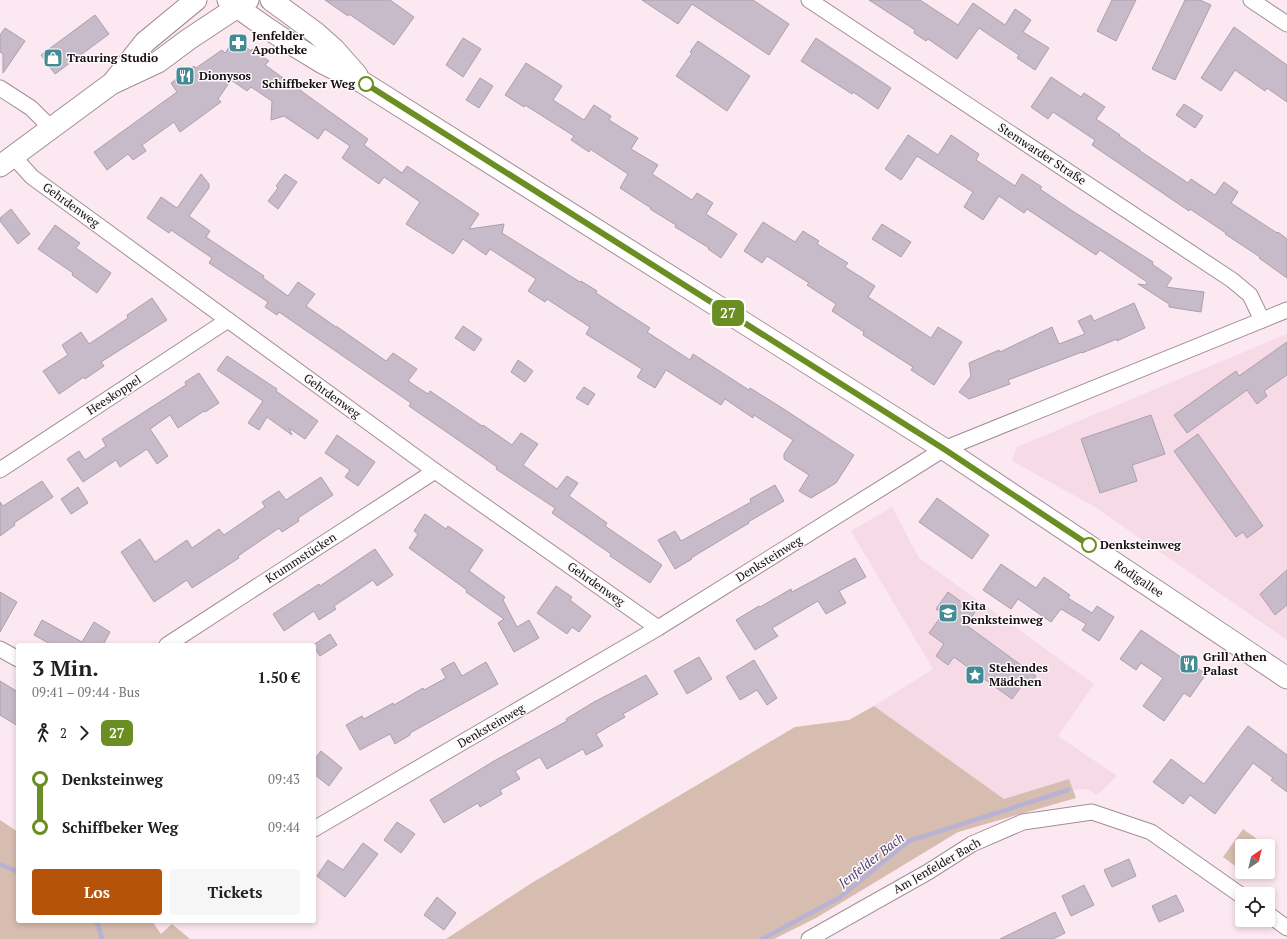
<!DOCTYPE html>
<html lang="de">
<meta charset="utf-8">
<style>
body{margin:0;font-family:"PT Serif",serif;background:#f6f6f6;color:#202124;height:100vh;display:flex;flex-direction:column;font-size:15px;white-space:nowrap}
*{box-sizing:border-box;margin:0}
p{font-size:13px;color:#757577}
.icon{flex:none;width:22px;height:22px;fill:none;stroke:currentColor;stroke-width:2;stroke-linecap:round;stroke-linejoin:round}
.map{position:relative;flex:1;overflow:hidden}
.sheet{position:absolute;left:16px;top:643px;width:300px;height:280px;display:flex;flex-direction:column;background:#fff;border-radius:4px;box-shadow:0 2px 6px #0003}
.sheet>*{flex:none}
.badge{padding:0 8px;border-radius:6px;font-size:14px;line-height:26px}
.needle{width:26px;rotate:35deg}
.controls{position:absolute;left:1235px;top:839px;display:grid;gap:8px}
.controls a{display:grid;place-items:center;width:40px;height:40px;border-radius:4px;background:#fff;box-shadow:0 2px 6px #0003;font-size:20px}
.map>.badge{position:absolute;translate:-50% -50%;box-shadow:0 0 0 2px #fff}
.legs{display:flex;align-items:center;gap:6px;height:44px;padding:0 16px;font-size:13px}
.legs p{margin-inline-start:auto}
.overview{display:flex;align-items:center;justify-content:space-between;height:68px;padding:0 16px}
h1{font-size:22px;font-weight:600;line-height:30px}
.primary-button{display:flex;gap:8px;margin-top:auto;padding:8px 16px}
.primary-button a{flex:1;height:46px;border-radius:4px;background:#b45309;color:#fff;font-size:16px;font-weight:600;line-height:46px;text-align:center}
.primary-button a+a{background:#f6f6f6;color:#202124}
ul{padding:0 16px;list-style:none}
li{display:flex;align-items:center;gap:14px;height:48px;font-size:15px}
li i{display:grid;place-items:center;width:6px;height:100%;margin:0 5px;background:currentColor}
li i::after{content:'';width:10px;height:10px;margin:-5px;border:3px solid;border-radius:50%;background:#fff}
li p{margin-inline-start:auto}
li:first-child i{background:linear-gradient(#0000 50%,currentColor 0)}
li:last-child i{background:linear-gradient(currentColor 50%,#0000 0)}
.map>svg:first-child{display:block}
.built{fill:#f6dae5}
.green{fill:#d7bdaf}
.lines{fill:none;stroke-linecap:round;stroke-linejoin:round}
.stream{stroke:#b8b2d5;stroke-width:4.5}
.building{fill:#c8bbc9;stroke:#ac9fad}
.minor-casing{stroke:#a18f96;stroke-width:17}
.secondary-casing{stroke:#a18f96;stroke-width:23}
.minor{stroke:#fff;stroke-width:15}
.secondary{stroke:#fff;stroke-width:21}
.line-1-casing{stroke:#fff;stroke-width:9}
.line-1{stroke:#6b8e23;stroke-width:6}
.stop-1-dot{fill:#fff;stroke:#6b8e23;stroke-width:2}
.labels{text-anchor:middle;stroke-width:3;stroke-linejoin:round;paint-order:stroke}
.poi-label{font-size:12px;font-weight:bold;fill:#140e11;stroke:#fefafc;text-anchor:start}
.stop-label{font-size:12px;font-weight:bold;fill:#140e11;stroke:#fefafc;text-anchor:end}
.street-label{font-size:12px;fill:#140e11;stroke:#fefafc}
.water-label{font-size:13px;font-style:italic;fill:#483c6c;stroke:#fefafc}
</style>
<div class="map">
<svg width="1287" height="939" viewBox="0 0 1287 939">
<rect width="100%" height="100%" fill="#fce8f0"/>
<g class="built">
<path d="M1287 334V640L1095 507 1012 461 1017 447Z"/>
<path d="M892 507 919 558 1094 684 1058 736 1117 776 1097 795 1088 789 1073 790 1069 779 1004 799 874 706 933 669 851 531Z"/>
</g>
<g class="green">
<path d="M874 706 1004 799 1069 779 1076 798 958 832 816 918 774 939H446L530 884 795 727 849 720Z"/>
<path d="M0 820 18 832V921H152L161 934 172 924 190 939H0Z"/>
<path d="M1243 829 1267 846H1242V871L1223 857Z"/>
</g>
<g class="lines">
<g class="stream">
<path d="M0 864 18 872"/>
<path d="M94 921 98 924 102 939"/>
<path d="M762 939 839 898 909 841 1068 790"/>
</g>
</g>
<g class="building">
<path d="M325 0H390L414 17 394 45 349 14 348 16Z"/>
<path d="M642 0H753L789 24 769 55 692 4 678 24Z"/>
<path d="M869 0H920L958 25 973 3 1005 25 1015 9 1031 20 1023 32 1049 48 1035 70 1017 58 1019 55 979 28 957 59 928 39 926 41 914 33 915 30Z"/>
<path d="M1112 0H1136L1116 41 1097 31Z"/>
<path d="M1185 0H1200L1211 5 1175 80 1152 69Z"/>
<path d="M95 15 109 34 55 74 41 55Z"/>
<path d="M1234 27 1287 65V102L1267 88 1265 91 1235 70 1221 91 1201 78Z"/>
<path d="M5 28 25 41 3 73V54L0 52V35Z"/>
<path d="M463 38 481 49 463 77 446 65Z"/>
<path d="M816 38 891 88 878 109 853 92 852 94 801 61Z"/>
<path d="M235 39 251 51 252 49 269 61 265 65 368 139 364 145 402 173 407 166 479 214 469 229 504 224 502 233 580 282 581 281 597 291 596 293 650 328 647 332 690 360 693 354 749 390 750 388 779 406 854 455 836 483 811 498 799 491 809 475 784 459V454L793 440 754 415 753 418 725 399 721 405 666 370 655 388 637 377 642 369 586 334 590 327 547 299 545 302 528 291 536 279 490 249 486 255 463 239 453 254 406 224 420 202 384 177 379 184 342 158 350 146 325 129 318 139 284 116 271 120 272 101 251 87 247 91 231 80 218 99 221 102 180 132 174 122 142 145 146 151 133 160 128 154 107 170 94 152 177 92 171 83 194 66 196 68 222 50 225 53Z"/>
<path d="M698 41 750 76 727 111 676 76 692 53 690 52Z"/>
<path d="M526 63 562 86 553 100 584 120 594 105 611 116 609 120 638 138 631 149 658 165 652 174 692 200 697 193 713 203 706 214 737 234 721 258 708 249 709 248 675 227 676 225 650 209 651 208 620 188 628 174 590 149 589 152 571 140 574 136 525 105 524 107 505 95Z"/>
<path d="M1051 77 1081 97 1084 93 1105 107 1096 119 1120 135 1119 136 1140 150V151L1188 183 1191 179 1215 195 1224 182 1238 192 1231 203 1277 233 1278 232 1287 239V278L1259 258 1260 257 1225 234 1226 233 1190 209 1189 211 1092 145 1095 140 1053 112 1048 119 1031 107Z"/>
<path d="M480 78 493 86 479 108 466 100Z"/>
<path d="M1184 104 1203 116 1195 128 1176 115Z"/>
<path d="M908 135 938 155 951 135 979 154 976 160 1015 186 1022 174 1042 187 1040 189 1071 210 1153 262 1152 264 1172 278 1166 287 1204 292 1201 312 1169 307V304L1138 284 1146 285 1147 282 1100 250 1096 255 1027 209 1024 213 999 196 983 220 964 207 973 192 917 156 901 180 885 169Z"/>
<path d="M201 174 209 184V188L189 216 210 231 206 237 264 276 263 278 288 296 298 282 315 294 306 306 336 327V326L386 361 393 353 417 369 408 381 428 394 430 391 482 426 483 425 512 445 521 433 538 444 523 465 557 489 567 476 578 483 569 496 607 523 605 526 662 565 650 583 610 556 611 554 552 513 555 508 496 469 497 467 409 406 411 403 279 312 277 315 265 307 268 302 209 263 212 258 171 230 169 233 147 218 161 197 177 208Z"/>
<path d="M285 174 297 182 278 209 268 201 278 188 276 186Z"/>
<path d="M11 209 30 234 18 244 0 221V218Z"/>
<path d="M763 222 795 242 803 231 819 241 817 244 848 263 845 267 875 286 868 297 931 338 938 327 962 342 934 385 911 370 913 367 863 335 864 332 832 311 836 304 807 285 809 283 767 256 762 263 744 251Z"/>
<path d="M882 224 911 242 901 257 872 239Z"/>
<path d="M55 225 80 243 76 248 111 273 97 293 72 275 73 273 38 249Z"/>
<path d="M152 298 167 320 101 362 104 366 85 379 84 377 59 394 43 371 68 355 62 345 81 332 89 344 128 318 127 315Z"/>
<path d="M1134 303 1145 328 1117 341V339L1082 353V352L1008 380 1010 384 969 399 959 392 971 376 969 363 999 350 1000 352 1052 327 1059 344 1085 334 1078 321 1091 315 1094 321Z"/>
<path d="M463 326 482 339 474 351 455 338Z"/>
<path d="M1287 342V375L1264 391 1267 396 1257 404 1247 390 1187 433 1174 415 1236 371 1239 376Z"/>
<path d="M227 356 277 389 276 391 318 421 305 439 289 428 292 435 267 417 259 430 248 423 263 401 217 370Z"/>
<path d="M518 360 533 371 525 382 511 372Z"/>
<path d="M199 373 219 403 205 412 204 411 178 428 170 415 150 429 168 456 157 464 147 449 120 467 116 460 83 482 67 459 79 451 85 460 106 446 102 439 186 385 185 382Z"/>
<path d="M584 387 595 394 588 405 576 398Z"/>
<path d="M1151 415 1165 454 1132 465 1137 481 1100 493 1081 439Z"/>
<path d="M1198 434 1263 526 1247 538 1243 532 1236 537 1174 451Z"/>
<path d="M337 435 375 462 358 486 345 477 350 470 325 453Z"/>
<path d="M321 477 333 495 298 518 299 521 282 532 279 528 238 556 239 558 192 588 187 580 154 602 121 552 140 539 155 562 187 540 192 548 219 529 224 535 265 507 262 502 279 491 286 500Z"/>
<path d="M42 481 53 497 14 523 15 525 0 536V502L3 506Z"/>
<path d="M775 485 784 501 748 522 749 523 691 558 692 559 675 569 658 540 675 531 681 541 751 502 750 499Z"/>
<path d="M78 487 88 503 71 514 61 499Z"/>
<path d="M937 498 989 535 972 559 919 522Z"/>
<path d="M425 514 446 529 448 526 483 550 469 571 505 597 503 600 517 627 529 620 539 638 514 652 498 623 504 619 466 592 467 590 409 548 418 534 414 531Z"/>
<path d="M375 549 393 575 377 586 373 580 334 606 336 609 319 620 314 611 284 631 273 614 319 584 320 586Z"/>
<path d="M855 558 866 577 839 591 846 603 826 614 818 601 772 628 778 636 755 650 736 620 759 606 760 607 791 589 792 592Z"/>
<path d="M1001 564 1036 588 1044 577 1070 595 1068 598 1092 613 1097 606 1114 617 1099 641 1082 630 1086 624 1061 609 1051 622 1018 599 1011 609 983 590Z"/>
<path d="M1287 570V605L1275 615 1260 594Z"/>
<path d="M556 586 572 597 570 600 591 616 579 632 572 627 567 634 537 613Z"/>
<path d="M0 592 17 602 0 632Z"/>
<path d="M948 592 975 612 966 625 1036 676 1028 687 1023 684 1012 699 954 657 948 665 936 656 944 644 929 633 943 614 936 609Z"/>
<path d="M42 620 82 642 94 622 110 632 103 645H52L34 635Z"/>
<path d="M1141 630 1206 674 1190 697 1184 693 1164 721 1143 706 1163 678 1141 663 1136 670 1120 659Z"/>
<path d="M330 634 337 645 320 656 313 645Z"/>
<path d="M699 657 712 679 687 694 674 671Z"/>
<path d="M754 660 777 698 767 705 757 690 740 700 726 677Z"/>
<path d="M454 662 462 676 486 662 498 684 410 733V735L395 744 390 734 360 750 346 725 362 716 364 719 393 703 394 705 423 688 424 690 446 678 441 669Z"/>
<path d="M646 675 658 694 623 714 625 717 596 734 603 746 586 755 583 749 547 769 540 757 515 771 520 779 500 790 502 794 480 807 478 803 444 823 430 800 494 761 567 721 566 719 594 702Z"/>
<path d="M0 681 18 692V726L0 715Z"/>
<path d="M1248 726 1287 755V792L1271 780 1273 778 1253 763 1215 814 1190 795 1183 804 1153 782 1171 759 1204 784Z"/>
<path d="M321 751 342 768 329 786 314 774V760Z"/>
<path d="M397 822 415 834 401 853 384 840Z"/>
<path d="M363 843 378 854 345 897 317 876 328 860 343 870Z"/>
<path d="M1129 859 1136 876 1112 887 1104 870Z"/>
<path d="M1084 885 1094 905 1071 916 1062 896Z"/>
<path d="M1176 895 1184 911 1159 922 1152 906Z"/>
<path d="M437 897 456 913 444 930 424 915Z"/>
<path d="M1055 912 1065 933 1053 939H1000Z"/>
</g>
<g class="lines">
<g class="minor-casing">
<g id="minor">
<path d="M809 0 1232 280 1250 295 1262 320"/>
<path d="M1251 0 1287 24"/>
<path d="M0 88 31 108 51 128"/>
<path d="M13 156 32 177 435 471 658 628"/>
<path d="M0 470 228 320"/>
<path d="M167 645 435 471"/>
<path d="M0 649 18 659"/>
<path d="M314 829 658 628 944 449 1287 310"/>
<path d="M1268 914 1287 928"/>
<path d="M809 939 928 872 972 844 1023 822 1092 812 1151 832 1242 896"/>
</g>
</g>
<g class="secondary-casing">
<g id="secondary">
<path d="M228 0C257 22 288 43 321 62 334 69 348 75 362 82L944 449 1287 678"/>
<path d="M271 0 316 33 334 49 357 75"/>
<path d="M114 81 145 42 196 0"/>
<path d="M0 166 111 84 158 62 189 39 248 0"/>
</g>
</g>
<use href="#minor" class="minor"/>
<use href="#secondary" class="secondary"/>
</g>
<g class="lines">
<g class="line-1-casing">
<path id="line-1" d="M366 84 944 449 1089 545"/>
</g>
<use href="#line-1" class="line-1"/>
</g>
<defs>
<g id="pharmacy-square" transform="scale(1)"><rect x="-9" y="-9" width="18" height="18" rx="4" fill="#458b95" stroke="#fefafc"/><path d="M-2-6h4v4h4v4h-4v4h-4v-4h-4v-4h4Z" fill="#fff"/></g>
<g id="shop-square" transform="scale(1)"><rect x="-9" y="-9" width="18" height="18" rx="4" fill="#458b95" stroke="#fefafc"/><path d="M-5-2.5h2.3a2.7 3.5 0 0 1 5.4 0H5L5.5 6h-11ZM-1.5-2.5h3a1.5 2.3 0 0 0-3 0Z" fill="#fff"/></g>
<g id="restaurant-square" transform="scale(1)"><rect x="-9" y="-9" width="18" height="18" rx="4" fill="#458b95" stroke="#fefafc"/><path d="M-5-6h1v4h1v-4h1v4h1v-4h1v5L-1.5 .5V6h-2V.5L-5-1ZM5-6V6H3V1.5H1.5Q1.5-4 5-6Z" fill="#fff"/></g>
<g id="school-square" transform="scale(1)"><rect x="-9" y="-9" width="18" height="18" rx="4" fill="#458b95" stroke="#fefafc"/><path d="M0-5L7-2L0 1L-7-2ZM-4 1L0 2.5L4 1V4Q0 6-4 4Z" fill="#fff"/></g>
<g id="sight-square" transform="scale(1)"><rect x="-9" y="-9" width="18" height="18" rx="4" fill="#458b95" stroke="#fefafc"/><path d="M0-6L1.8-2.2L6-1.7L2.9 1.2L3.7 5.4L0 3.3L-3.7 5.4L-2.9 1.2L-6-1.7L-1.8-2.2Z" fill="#fff"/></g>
</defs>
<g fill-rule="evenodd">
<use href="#pharmacy-square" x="238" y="43"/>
<use href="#shop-square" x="53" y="58"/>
<use href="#restaurant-square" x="185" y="76"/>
<use href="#school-square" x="948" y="613"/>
<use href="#restaurant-square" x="1189" y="664"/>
<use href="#sight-square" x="975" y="675"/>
</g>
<g class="stop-1-dot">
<circle cx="366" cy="84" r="7"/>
<circle cx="1089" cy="545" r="7"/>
</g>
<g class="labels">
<g class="poi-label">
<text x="252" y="40">Jenfelder<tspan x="252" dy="14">Apotheke</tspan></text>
<text x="67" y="62">Trauring Studio</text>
<text x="199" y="80">Dionysos</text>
<text x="962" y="610">Kita<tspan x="962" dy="14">Denksteinweg</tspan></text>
<text x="1203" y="661">Grill Athen<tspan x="1203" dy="14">Palast</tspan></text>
<text x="989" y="672">Stehendes<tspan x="989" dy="14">Mädchen</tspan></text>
</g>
<g class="stop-label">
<text x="355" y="88">Schiffbeker Weg</text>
<text x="1100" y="549" text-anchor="start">Denksteinweg</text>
</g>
<g class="street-label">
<text transform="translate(1042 154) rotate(33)" y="4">Stemwarder Straße</text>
<text transform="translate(71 205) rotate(36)" y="4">Gehrdenweg</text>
<text transform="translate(114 395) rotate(-33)" y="4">Heeskoppel</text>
<text transform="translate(332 396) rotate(36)" y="4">Gehrdenweg</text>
<text transform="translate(301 558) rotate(-33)" y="4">Krummstücken</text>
<text transform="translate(769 559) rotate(-32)" y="4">Denksteinweg</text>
<text transform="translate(1139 579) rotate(34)" y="4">Rodigallee</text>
<text transform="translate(596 584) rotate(35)" y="4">Gehrdenweg</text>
<text transform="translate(491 726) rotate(-30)" y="4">Denksteinweg</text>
<text transform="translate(937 866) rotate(-30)" y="4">Am Jenfelder Bach</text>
</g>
<g class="water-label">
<text transform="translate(871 860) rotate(-38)" y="5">Jenfelder Bach</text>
</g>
</g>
</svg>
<div class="controls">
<a><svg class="needle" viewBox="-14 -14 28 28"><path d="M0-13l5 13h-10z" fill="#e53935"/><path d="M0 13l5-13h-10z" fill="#757577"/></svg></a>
<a><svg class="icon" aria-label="locate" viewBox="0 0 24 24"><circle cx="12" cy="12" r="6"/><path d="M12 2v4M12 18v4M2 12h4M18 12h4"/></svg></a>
</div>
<b class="badge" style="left:728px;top:313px;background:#6b8e23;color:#fff">27</b>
<section class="sheet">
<div class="overview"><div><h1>3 Min.</h1><p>09:41 – 09:44 · Bus</p></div><b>1.50 €</b></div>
<div class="legs"><svg class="icon" aria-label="walk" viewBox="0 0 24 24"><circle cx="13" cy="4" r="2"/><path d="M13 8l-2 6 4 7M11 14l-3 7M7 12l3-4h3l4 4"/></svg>2<svg class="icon" aria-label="forward" viewBox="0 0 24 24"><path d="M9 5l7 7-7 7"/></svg><b class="badge" style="background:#6b8e23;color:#fff">27</b></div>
<ul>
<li><i style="color:#6b8e23"></i><b>Denksteinweg</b><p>09:43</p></li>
<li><i style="color:#6b8e23"></i><b>Schiffbeker Weg</b><p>09:44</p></li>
</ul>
<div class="primary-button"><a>Los</a><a>Tickets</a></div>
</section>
</div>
